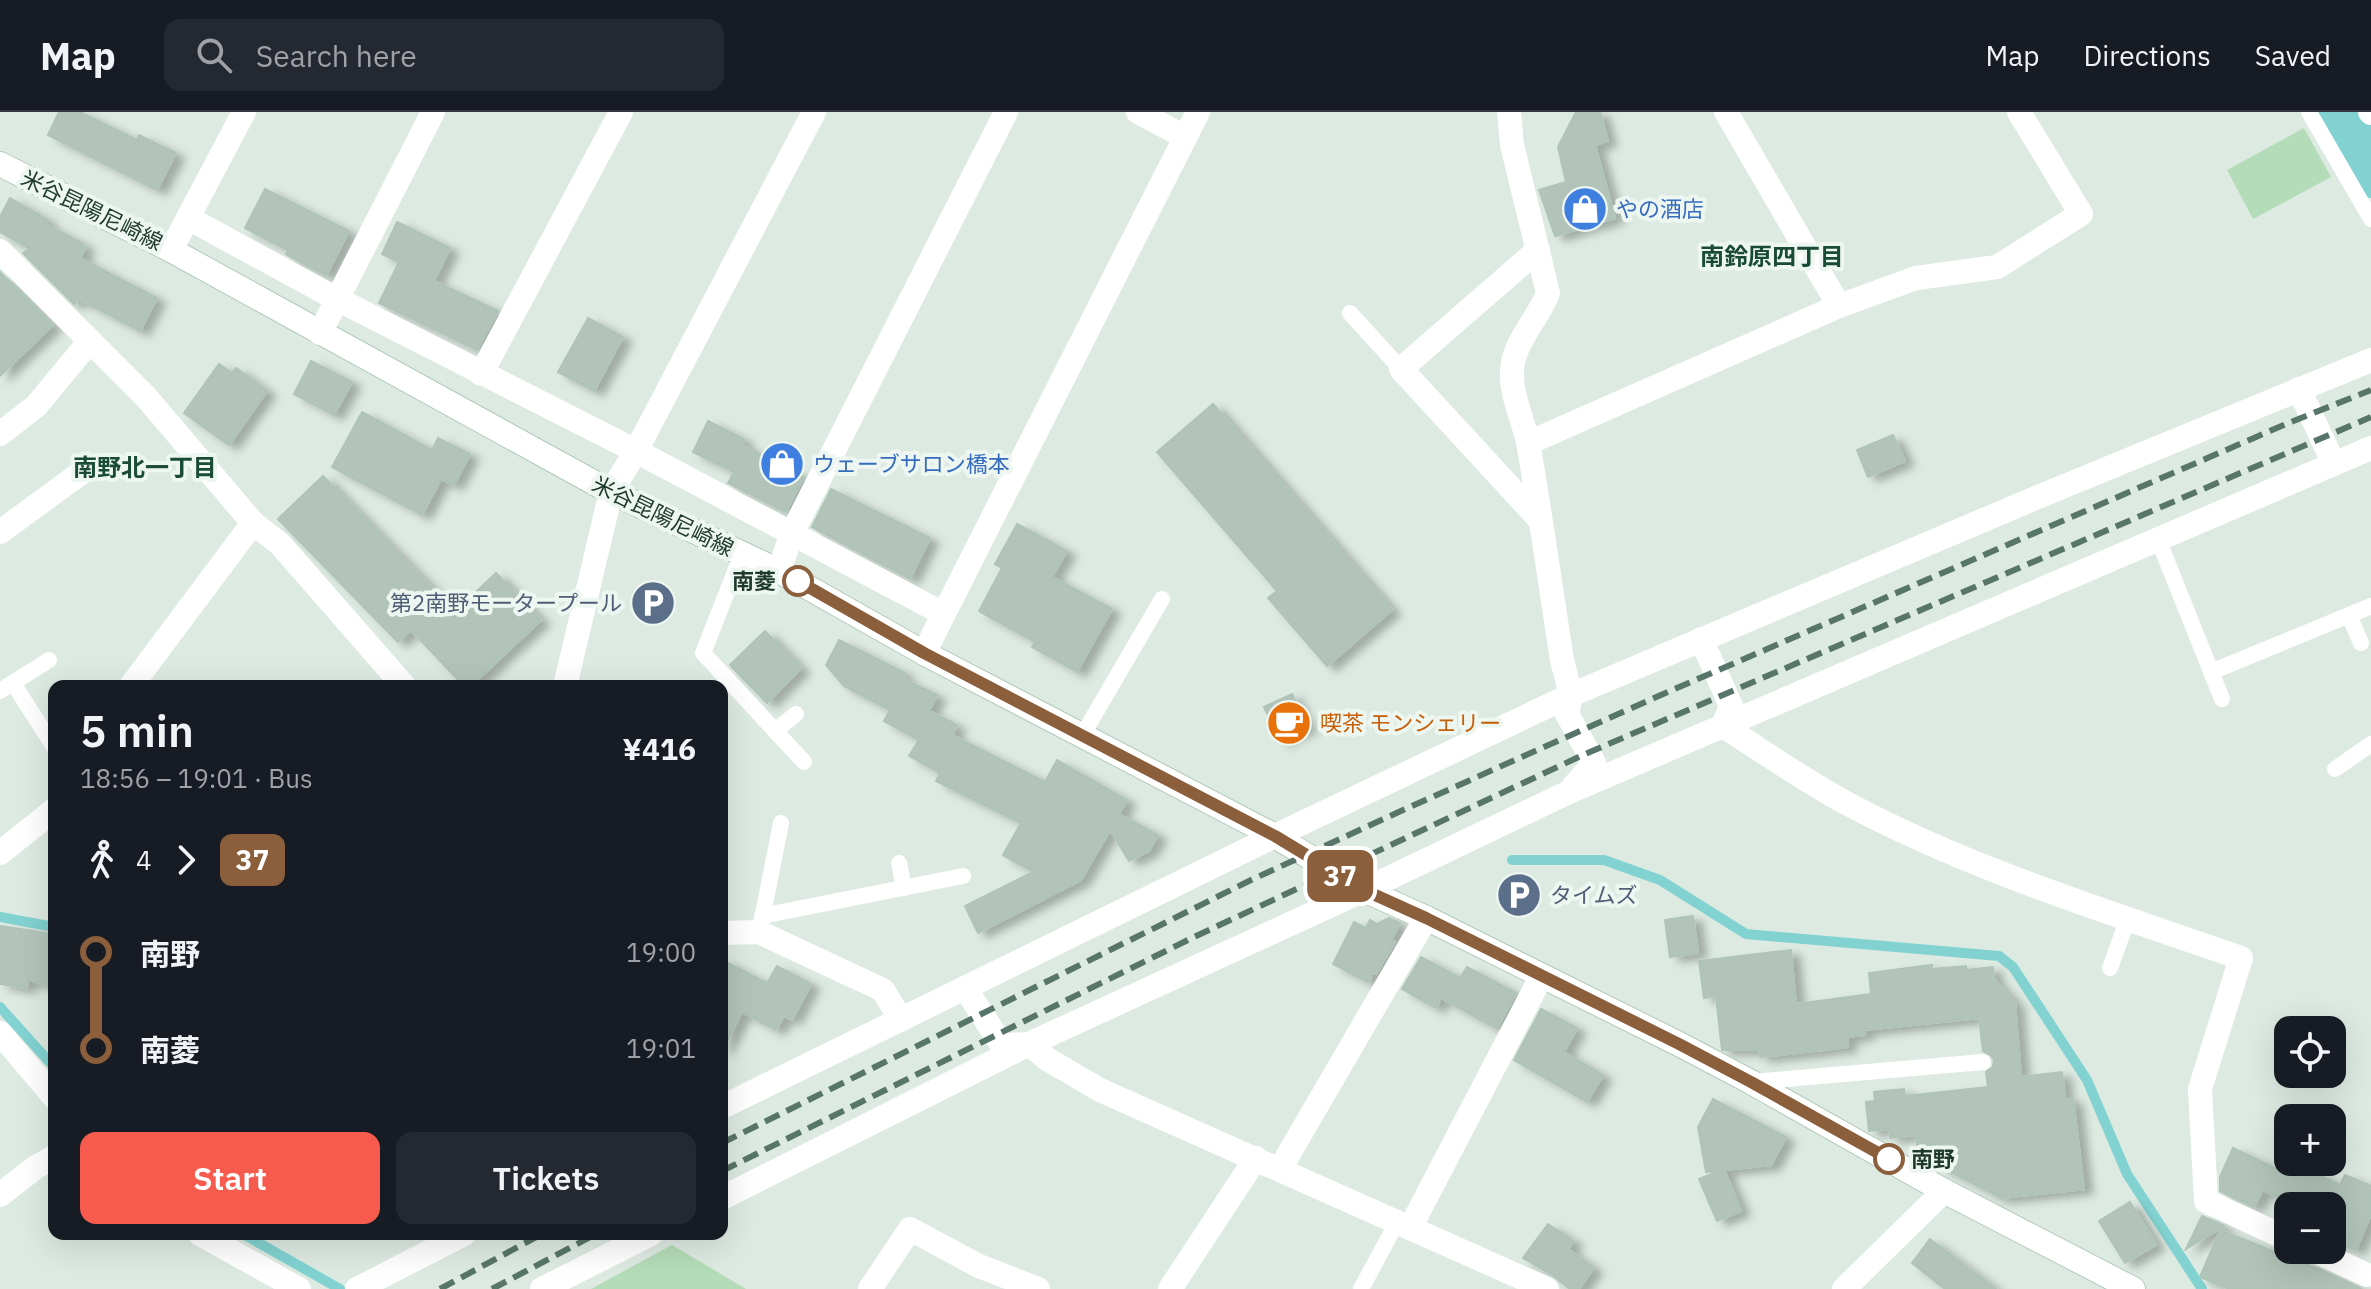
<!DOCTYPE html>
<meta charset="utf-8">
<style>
body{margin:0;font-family:"IBM Plex Sans","Noto Sans JP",sans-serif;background:#242831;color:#f1f3f6;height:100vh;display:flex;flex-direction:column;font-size:30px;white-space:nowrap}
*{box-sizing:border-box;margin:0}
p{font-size:26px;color:#9ea1a6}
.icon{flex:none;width:44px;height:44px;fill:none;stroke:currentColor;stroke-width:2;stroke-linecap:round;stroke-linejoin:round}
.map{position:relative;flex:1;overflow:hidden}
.panel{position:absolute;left:48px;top:568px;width:680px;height:560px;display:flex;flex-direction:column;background:#171b24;border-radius:16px;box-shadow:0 8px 32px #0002}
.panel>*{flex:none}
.badge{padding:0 16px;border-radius:12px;font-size:28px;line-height:52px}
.buttons{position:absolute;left:2274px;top:904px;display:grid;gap:16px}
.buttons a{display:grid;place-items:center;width:72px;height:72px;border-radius:16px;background:#171b24;box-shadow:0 8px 32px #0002;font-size:40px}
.map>.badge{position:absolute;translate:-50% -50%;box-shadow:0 0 0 4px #fff}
.legs{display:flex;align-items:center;gap:12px;height:88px;padding:0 32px;font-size:26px}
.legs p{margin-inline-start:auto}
.headline{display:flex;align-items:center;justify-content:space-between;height:136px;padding:0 32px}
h1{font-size:44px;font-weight:600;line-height:60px}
.cta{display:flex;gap:16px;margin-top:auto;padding:16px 32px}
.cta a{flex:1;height:92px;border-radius:16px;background:#f75b4d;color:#fff;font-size:32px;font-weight:600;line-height:92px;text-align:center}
.cta a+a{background:#242831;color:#f1f3f6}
ul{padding:0 32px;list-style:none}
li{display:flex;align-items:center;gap:28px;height:96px;font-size:30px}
li i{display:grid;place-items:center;width:12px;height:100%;margin:0 10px;background:currentColor}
li i::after{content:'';width:20px;height:20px;margin:-10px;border:6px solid;border-radius:50%;background:#171b24}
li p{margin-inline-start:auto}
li:first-child i{background:linear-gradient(#0000 50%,currentColor 0)}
li:last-child i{background:linear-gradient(currentColor 50%,#0000 0)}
header{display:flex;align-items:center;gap:48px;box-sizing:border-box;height:112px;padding:0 40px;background:#171b24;border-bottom:2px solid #363941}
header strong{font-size:38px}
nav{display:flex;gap:44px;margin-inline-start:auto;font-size:28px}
.search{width:560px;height:72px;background:#242831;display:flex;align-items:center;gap:20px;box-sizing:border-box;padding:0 28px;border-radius:16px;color:#9ea1a6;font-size:30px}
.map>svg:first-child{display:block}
.green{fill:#b4dcb8}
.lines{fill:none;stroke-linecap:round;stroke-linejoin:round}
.stream{stroke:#81d2d1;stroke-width:10}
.river{stroke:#81d2d1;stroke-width:60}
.building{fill:#b2c4ba;stroke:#afc3b7;stroke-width:2;filter:url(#shadow)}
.secondary-casing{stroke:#b0cabc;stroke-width:26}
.lane{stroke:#fff;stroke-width:16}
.street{stroke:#fff;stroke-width:24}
.secondary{stroke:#fff;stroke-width:24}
.rail{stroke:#587569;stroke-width:6;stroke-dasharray:16 8;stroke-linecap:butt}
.line-1-casing{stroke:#fff;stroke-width:18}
.line-1{stroke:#8b5e3c;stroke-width:12}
.stop-1-dot{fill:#fff;stroke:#8b5e3c;stroke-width:4}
.labels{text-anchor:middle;stroke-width:8;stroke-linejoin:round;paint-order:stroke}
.shop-label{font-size:22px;fill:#366cbe;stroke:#edf6f0;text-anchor:start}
.street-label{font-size:22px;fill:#1e392d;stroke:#edf6f0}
.stop-label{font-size:22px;font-weight:bold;fill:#1e392d;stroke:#edf6f0;text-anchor:end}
.service-label{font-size:22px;fill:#4e5e75;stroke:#edf6f0;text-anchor:end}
.food-label{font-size:22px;fill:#c56008;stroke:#edf6f0;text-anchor:start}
.neighbourhood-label{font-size:24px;font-weight:bold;fill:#1a4b37;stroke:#edf6f0}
</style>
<header>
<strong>Map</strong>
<div class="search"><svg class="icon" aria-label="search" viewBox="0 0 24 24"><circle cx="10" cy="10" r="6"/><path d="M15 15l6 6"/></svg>Search here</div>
<nav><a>Map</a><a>Directions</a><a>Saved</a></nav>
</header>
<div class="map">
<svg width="2371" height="1177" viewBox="0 0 2371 1177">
<defs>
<filter id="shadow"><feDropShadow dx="9" dy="5" stdDeviation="4" flood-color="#0004"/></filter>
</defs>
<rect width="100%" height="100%" fill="#ddeae2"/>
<g class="green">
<path d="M2304 16 2331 65 2253 107 2227 58Z"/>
<path d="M672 1133 746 1177H591Z"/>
</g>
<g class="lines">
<g class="stream">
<path d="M1512 748H1604L1660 768 1746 822 1999 844 2013 855 2087 968 2127 1062 2202 1177"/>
<path d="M0 805 54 815"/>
<path d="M0 895 54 955"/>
<path d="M243 1122 340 1177"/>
</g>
<path class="river" d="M2339 0 2371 56"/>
</g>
<g class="building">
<path d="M59 0H80L137 28 139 23 176 41 157 78 48 23Z"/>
<path d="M1576 0H1600L1608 29 1595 33 1615 106 1555 124 1539 78 1566 70 1558 35Z"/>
<path d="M265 77 349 119 326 164 286 142 288 138 245 116Z"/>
<path d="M10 86 48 108 46 112 82 131V133L86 135 80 146 157 186 140 219 79 187 74 192 23 141 30 137 0 120V105Z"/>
<path d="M397 110 450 136 434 169 498 199 477 238 379 191 399 150 382 142Z"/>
<path d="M0 160 53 213 0 264Z"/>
<path d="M588 206 623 225 594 279 558 260Z"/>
<path d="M311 249 352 270 334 303 294 282Z"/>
<path d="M219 252 232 261 236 256 267 279 229 333 184 301Z"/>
<path d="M1213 292 1392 498 1327 554 1268 486 1277 479 1157 340Z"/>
<path d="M362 300 432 338 438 326 470 342 454 373 441 367 422 403 332 355Z"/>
<path d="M708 309 744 327 742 333 804 365 786 400 728 371 734 360 693 340Z"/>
<path d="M1893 323 1905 349 1868 365 1857 338Z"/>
<path d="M323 364 455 500 496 461 541 508 471 574H464L411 518 398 530 278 407Z"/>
<path d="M831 377 930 426 910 467 812 415Z"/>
<path d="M1017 412 1067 439 1052 465 1112 497 1077 560 1032 535 1035 530 979 499 1002 456 995 452Z"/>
<path d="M765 519 801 556 767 591 730 553Z"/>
<path d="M839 528 905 561 902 566 937 583 929 599 957 613 952 623 1045 670 1057 648 1127 688 1119 702 1158 723 1149 739 1129 749 1110 718 1081 768 978 821 965 794 1033 760 1003 743 1021 711 936 669 940 661 909 644 919 628 884 609 890 598 844 574 826 553Z"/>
<path d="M1292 582 1308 615 1281 629 1264 595Z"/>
<path d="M1693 804 1698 841 1670 845 1665 808Z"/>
<path d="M1389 806 1400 811 1391 828 1395 830 1376 862 1373 861 1368 870 1333 852 1354 810 1366 816 1370 808 1377 812Z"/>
<path d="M0 814 54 822V876L28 867 27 876 0 872Z"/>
<path d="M1791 838 1796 892 1871 882 1869 861 1932 853V857L1966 854V858L1993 855 1994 867 2015 891 2021 965 2062 960 2065 988 2073 986 2084 1077 2001 1086 1939 1054 1950 1031 1917 1035 1916 1023 1890 1026 1889 1017 1869 1019 1866 990 1875 989 1874 980 1904 977 1905 984 1988 975 1986 960 1993 955 1994 948 1991 943 1983 939 1979 906 1864 918 1865 923 1847 925 1848 935 1815 939 1760 945 1759 938H1722L1716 884 1704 886 1699 849Z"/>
<path d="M1421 845 1460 866 1467 855 1516 881 1497 917 1441 886 1436 896 1402 877Z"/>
<path d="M722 848 767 871 777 854 811 872 792 908 784 904 776 918 742 900 722 939Z"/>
<path d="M1541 897 1577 916 1564 940 1603 963 1587 990 1514 948Z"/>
<path d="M1713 987 1786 1025 1771 1053 1724 1058 1741 1099 1717 1109 1699 1067 1719 1059 1706 1060 1698 1015Z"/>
<path d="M2233 1036 2294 1065 2299 1054 2340 1073 2345 1063 2371 1074V1102L2356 1138 2332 1128V1094H2281L2284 1088 2263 1078 2254 1095 2220 1079V1065Z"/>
<path d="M2130 1090 2156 1133 2125 1151 2099 1109Z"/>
<path d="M2202 1104 2224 1114 2186 1137Z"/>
<path d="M1548 1112 1574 1129 1568 1137 1594 1156 1579 1177H1570L1554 1164 1523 1146Z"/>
<path d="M2220 1118 2321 1158 2362 1177H2229L2200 1165Z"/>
<path d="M1930 1127 1996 1177H1945L1912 1151Z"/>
</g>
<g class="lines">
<g class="secondary-casing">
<path id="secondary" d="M0 52 171 138 611 380 779 459 924 541 1275 724 1364 778 1426 806 1679 932 1751 970 1944 1079 2133 1177"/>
</g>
<g class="lane">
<path d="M2309 0 2371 107"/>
<path d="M1350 201 1401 257"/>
<path d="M2158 427 2222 587"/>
<path d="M742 442 703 541 804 650"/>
<path d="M2349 503 2361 531"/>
<path d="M2211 560 2371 494"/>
<path d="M13 571 54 635"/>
<path d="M0 579 49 548"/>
<path d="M775 619 796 602"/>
<path d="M1082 624 1162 487"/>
<path d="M2335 657 2371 632"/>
<path d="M899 751 904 776"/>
<path d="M762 804 963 764"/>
<path d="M761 812 781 711"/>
<path d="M2110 856 2128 806"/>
<path d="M1753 970 1983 950"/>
<path d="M1361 1177 1397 1110"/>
</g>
<g class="street">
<path d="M1138 0 1185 25"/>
<path d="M1509 0 1512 33 1548 181C1538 207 1514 229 1512 258 1510 284 1525 310 1529 336 1541 406 1551 477 1562 548L1571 583 1567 602 1594 651 1573 675"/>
<path d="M1726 0 1839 194"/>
<path d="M2370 0 2371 1"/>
<path d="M188 106 335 186 636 339 942 501"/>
<path d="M171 138 244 0"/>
<path d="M1538 138 1401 257 1540 408"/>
<path d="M0 139 146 285 253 411 280 432 404 574"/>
<path d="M320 221 433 0"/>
<path d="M481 262 621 0"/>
<path d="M2299 277 2334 352"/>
<path d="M0 322 36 294 90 229"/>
<path d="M1528 331 1839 194 1916 166 1997 155 2081 102 2019 0"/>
<path d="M0 420 89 355"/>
<path d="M779 459 792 421 1006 0"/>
<path d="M1701 527 1731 594 1723 614C1764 640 1805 669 1848 692 1972 758 2109 800 2241 846L2200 977 2206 1089 2288 1127"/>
<path d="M924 541 1198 0"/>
<path d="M131 574 253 411"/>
<path d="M565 574 611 380 636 339 814 0"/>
<path d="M0 741 54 698"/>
<path d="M722 821 759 820 883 878 901 908"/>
<path d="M965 876 1002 933 1029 932 1047 947 1100 978 1547 1177"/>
<path d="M0 921 54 985"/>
<path d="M722 995 1275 724 1571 583 2038 385 2371 248"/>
<path d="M1280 1057 1426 806"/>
<path d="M0 1083 36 1055 54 1045"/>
<path d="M722 1086 1029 932 1364 778 1569 680 2371 336"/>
<path d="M1410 1116 1541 865"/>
<path d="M200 1122 299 1177"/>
<path d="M2313 1138 2367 1163"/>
<path d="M357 1177 464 1122"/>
<path d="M542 1177 651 1122"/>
<path d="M870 1177 910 1117 979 1154 1038 1177"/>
<path d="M1170 1177 1256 1046"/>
<path d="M1844 1177 1944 1079"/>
</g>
<use href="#secondary" class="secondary"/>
<g class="rail">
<path d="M722 1031 1251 768 1403 698 1654 586 2286 312 2371 278"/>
<path d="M722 1059 1194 825 1583 643 2371 305"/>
<path d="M440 1177 542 1122"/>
<path d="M492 1177 596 1122"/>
</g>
</g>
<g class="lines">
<g class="line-1-casing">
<path id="line-1" d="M798 469 924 541 1275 724 1364 778 1426 806 1679 932 1751 970 1889 1047"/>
</g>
<use href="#line-1" class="line-1"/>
</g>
<defs>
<g id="shop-disc" transform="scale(2.3)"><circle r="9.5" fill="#3f7fe0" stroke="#edf6f0"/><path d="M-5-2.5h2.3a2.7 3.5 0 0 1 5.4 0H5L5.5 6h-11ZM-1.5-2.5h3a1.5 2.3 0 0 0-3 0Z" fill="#fff"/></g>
<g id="parking-disc" transform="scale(2.3)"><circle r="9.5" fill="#5c6f8a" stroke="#edf6f0"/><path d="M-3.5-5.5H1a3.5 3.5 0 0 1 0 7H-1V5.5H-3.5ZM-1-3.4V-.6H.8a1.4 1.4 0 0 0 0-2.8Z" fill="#fff"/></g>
<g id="cafe-disc" transform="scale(2.3)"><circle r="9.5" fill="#e8710a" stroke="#edf6f0"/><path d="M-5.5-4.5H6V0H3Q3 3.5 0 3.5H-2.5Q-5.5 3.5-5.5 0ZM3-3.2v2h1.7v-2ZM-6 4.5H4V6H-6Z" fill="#fff"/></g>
</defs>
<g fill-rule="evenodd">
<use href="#shop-disc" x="1585" y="97"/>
<use href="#shop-disc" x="782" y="352"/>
<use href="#parking-disc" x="653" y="491"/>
<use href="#cafe-disc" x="1289" y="611"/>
<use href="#parking-disc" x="1519" y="783"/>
</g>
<g class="stop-1-dot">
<circle cx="798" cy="469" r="14"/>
<circle cx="1889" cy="1047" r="14"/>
</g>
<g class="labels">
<g class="shop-label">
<text x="1616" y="105">やの酒店</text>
<text x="813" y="360">ウェーブサロン橋本</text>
</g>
<g class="street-label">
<text transform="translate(92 98) rotate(26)" y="8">米谷昆陽尼崎線</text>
<text transform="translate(663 404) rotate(26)" y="8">米谷昆陽尼崎線</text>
</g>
<g class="stop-label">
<text x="776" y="477">南菱</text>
<text x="1911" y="1055" text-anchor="start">南野</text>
</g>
<g class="service-label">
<text x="622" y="499">第2南野モータープール</text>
<text x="1550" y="791" text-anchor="start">タイムズ</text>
</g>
<g class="food-label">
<text x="1320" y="619">喫茶 モンシェリー</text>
</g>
<g class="neighbourhood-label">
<text x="1772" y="153">南鈴原四丁目</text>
<text x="145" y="364">南野北一丁目</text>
</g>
</g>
</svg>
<div class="buttons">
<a><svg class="icon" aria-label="locate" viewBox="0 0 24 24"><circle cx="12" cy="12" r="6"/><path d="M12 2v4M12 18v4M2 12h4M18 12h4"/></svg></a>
<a>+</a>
<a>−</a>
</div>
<b class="badge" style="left:1340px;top:764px;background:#8b5e3c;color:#fff">37</b>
<section class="panel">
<div class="headline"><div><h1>5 min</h1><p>18:56 – 19:01 · Bus</p></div><b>¥416</b></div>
<div class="legs"><svg class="icon" aria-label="walk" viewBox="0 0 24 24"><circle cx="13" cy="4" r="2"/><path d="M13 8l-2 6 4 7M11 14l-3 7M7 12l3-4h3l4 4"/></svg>4<svg class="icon" aria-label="forward" viewBox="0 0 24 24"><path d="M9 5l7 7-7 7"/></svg><b class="badge" style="background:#8b5e3c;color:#fff">37</b></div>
<ul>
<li><i style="color:#8b5e3c"></i><b>南野</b><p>19:00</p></li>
<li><i style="color:#8b5e3c"></i><b>南菱</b><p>19:01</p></li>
</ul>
<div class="cta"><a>Start</a><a>Tickets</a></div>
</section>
</div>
